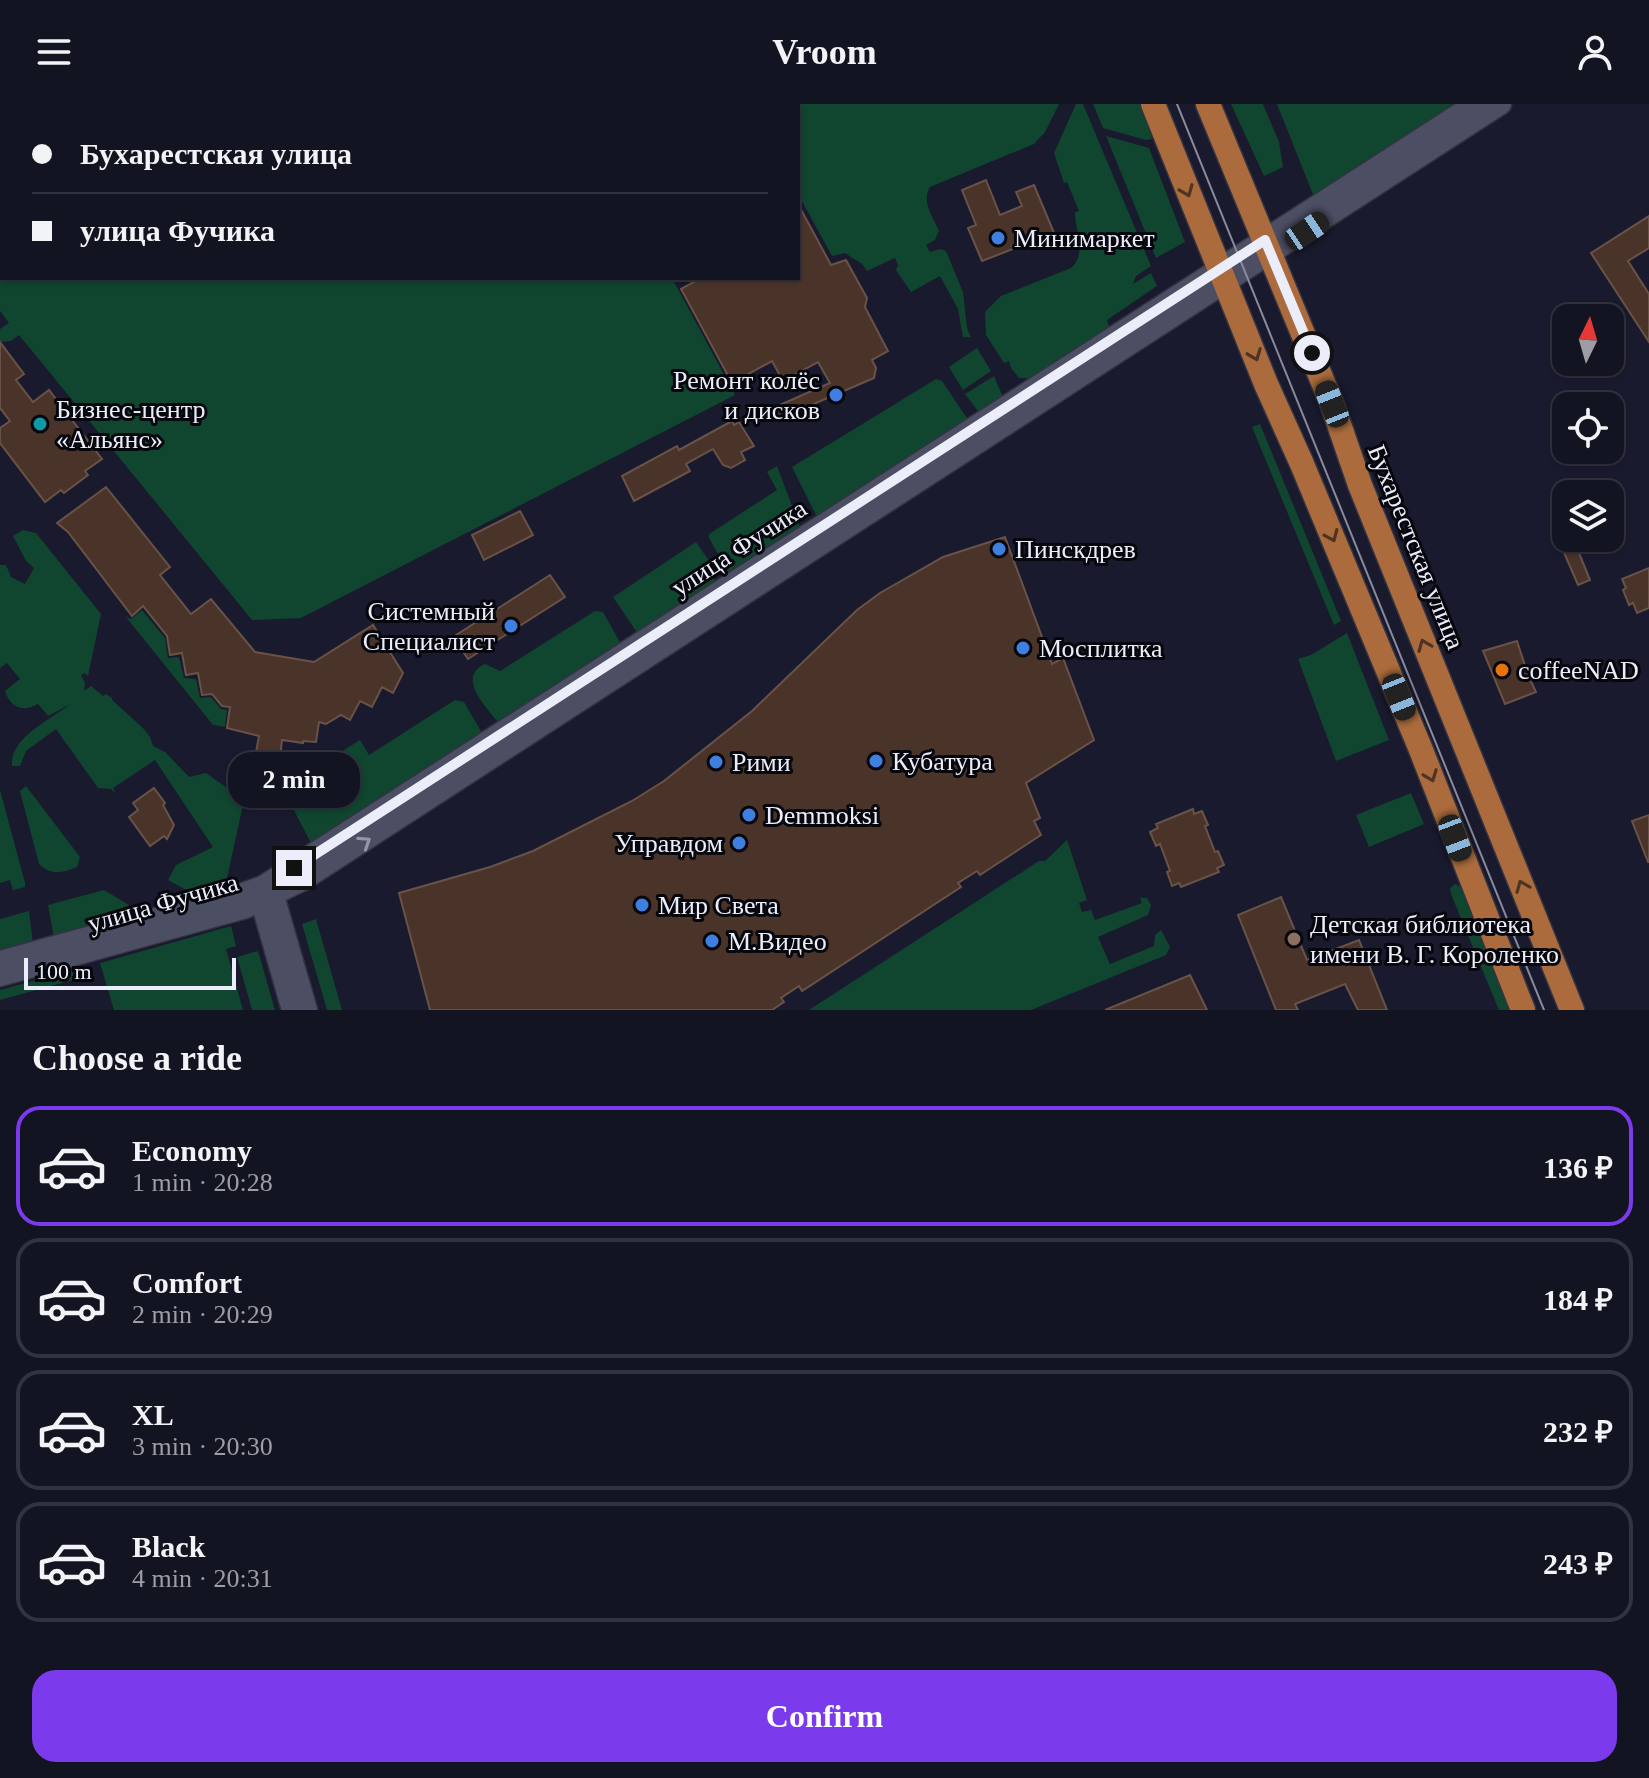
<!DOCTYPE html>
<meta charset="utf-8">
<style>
body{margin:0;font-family:"Times New Roman",serif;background:#1c1d2a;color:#f1f3f6;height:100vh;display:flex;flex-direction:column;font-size:30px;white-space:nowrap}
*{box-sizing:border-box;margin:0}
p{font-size:26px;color:#9d9ea5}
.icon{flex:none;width:44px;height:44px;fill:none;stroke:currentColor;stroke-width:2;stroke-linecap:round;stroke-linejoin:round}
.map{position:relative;height:906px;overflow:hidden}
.drawer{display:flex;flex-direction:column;background:#131422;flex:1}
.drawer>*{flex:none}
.guide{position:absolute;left:0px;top:0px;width:800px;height:176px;box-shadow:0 2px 6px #0004,0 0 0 2px #323340;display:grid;align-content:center;height:176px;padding:0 32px;background:#131422}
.needle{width:52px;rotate:5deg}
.buttons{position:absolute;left:1552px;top:200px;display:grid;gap:16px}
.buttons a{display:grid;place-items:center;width:72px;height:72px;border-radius:16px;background:#131422;box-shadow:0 2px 6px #0004,0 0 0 2px #323340;font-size:40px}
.scale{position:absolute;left:24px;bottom:20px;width:212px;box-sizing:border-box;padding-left:8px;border:4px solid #ecedfb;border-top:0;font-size:22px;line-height:28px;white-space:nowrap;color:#ecedfb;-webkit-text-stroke:6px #06060d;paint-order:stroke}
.end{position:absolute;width:36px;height:36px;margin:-18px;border:10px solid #ecedfb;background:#111;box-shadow:0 0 0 4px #111}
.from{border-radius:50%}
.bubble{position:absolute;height:56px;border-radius:24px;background:#131422;box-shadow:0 2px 6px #0004,0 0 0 2px #323340;font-size:26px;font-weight:600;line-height:56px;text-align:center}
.car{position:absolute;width:24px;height:48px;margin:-24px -12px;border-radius:10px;box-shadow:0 0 6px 2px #0007;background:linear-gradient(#222 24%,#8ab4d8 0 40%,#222 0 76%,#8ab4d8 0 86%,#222 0)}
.guide b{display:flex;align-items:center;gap:28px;height:76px;font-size:30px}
.guide b+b{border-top:2px solid #323340}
.guide i{width:20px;height:20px;background:#f1f3f6}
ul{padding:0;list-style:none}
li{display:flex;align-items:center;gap:24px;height:120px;margin:0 16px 12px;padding:0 16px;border:4px solid #323340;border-radius:24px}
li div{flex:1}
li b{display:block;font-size:30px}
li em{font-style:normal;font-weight:600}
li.active{border-color:#7c3aed}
li>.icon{width:72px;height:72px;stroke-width:1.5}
h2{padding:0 32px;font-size:36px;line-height:96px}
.cta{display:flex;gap:16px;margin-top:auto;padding:16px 32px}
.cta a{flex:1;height:92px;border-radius:24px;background:#7c3aed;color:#fff;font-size:32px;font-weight:600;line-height:92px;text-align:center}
header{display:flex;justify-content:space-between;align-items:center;height:104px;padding:0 32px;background:#131422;font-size:36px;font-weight:600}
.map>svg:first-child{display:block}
.green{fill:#10452f}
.building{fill:#4a342a;stroke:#695247;stroke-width:2}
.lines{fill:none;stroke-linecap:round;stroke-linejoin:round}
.minor-casing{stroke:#333342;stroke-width:23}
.major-casing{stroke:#333342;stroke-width:27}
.minor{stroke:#4c4e64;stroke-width:20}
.major{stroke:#ab6b3c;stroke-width:24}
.tram{stroke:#898a9b;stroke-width:2}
.oneway{stroke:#503322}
.oneway2{stroke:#9496a8}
.route{stroke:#ecedfb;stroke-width:10}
.shop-dot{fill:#3f7fe0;stroke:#06060d;stroke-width:3}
.culture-dot{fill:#0f9aa8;stroke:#06060d;stroke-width:3}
.food-dot{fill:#e8710a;stroke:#06060d;stroke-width:3}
.education-dot{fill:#8d6e63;stroke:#06060d;stroke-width:3}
.labels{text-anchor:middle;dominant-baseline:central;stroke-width:6;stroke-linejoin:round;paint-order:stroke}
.poi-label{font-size:26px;fill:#ecedfb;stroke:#06060d;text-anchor:start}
.street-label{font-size:26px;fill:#ecedfb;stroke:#06060d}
</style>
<header><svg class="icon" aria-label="menu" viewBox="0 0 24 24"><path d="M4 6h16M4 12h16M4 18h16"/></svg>Vroom<svg class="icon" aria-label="person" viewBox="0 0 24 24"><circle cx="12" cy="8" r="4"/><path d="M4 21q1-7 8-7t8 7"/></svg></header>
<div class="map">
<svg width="1649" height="906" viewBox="0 0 1649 906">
<rect width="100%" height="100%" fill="#191a2d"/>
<g class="green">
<polygon points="0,0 578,0 579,2 2,2 2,174 672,174 735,291 301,514 252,516 19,231 11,237 0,238 0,225 9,219 0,207"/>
<path d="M749,0H1059L1045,28L1034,40L930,83C921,97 933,113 939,127L935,136L926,141L930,148L940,145L946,147L963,188L967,224L971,233H963L958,205L940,172L911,188L896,166L898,161L895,154L867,167L862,160L845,149L832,152L798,90V2Z"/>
<path d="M1076,0H1083L1151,162L1136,172L1133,180L1151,169L1157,182L1107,216L1110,225L1033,274H1019L1011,264L1009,257L1004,259L986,231L985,208L1001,192L1071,164C1087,151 1075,127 1075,108L1079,107L1067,78L1064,79L1054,49Z"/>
<polygon points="1093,0 1141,0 1152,35 1146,36 1103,24"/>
<polygon points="1231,0 1263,0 1279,38 1283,63 1264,72"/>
<polygon points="1277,0 1455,0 1314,93"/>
<polygon points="1106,32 1149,44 1185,138 1156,154"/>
<polygon points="977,244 991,267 963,286 949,263"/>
<polygon points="994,272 1002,291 999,297 980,310 965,290"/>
<polygon points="936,275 942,277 969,317 818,415 792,363"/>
<polygon points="1260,320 1341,517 1334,521 1252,323"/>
<polygon points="777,362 800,423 728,468 709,434 709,430 777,386 767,368"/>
<path d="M23,426L36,429L101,510L88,572L85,569L81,571L85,579L84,587L91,582L103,592L106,590L112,594V596L143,624L150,633L153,642L165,648L189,673L206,669L244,696L226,779L190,788L168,776L176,761L213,743L155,656L113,684L116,690L111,685L98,684L56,625L26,647L20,662H12C10,633 49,617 69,601L48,612L38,600C22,609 10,603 5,587L20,575L7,559L0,564V461H6L11,473L25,480L34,464L26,457L13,432Z"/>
<polygon points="696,438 712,461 715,480 638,530 613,493"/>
<polygon points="142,506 165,534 168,554 179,553 184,574 196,575 200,594 211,593 221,605 227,606 225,623 213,621 126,513 131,515"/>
<path d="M595,507L603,508L621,540L501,619L496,616C484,600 457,573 485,560L500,567Z"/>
<polygon points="1347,529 1389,636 1336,657 1298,555 1311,551"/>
<polygon points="455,596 464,598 482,629 313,743 283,685 360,636 369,651"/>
<path d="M26,682L80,753L77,763C63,769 51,772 39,760L20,687Z"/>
<polygon points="0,686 25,779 25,783 13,786 10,776 0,779"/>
<polygon points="1411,689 1424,720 1369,743 1356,711"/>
<polygon points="1067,736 1087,796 1079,799 1082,808 1091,806 1095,816 1142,799 1140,794 1147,794 1151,801 1148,811 1098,833 1110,860 1154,842 1155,831 1161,826 1170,843 1166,851 1031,906 809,906 1039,757 1045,757"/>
<polygon points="1455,780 1461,783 1511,906 1499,906 1451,790 1450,784"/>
<polygon points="104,786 129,801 124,814 54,834 48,801"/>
<polygon points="29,807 33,839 0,849 0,815"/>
<polygon points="316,815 342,906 327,906 302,820"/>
<polygon points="231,822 236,842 226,845 243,906 114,906 100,859"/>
<polygon points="258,847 275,906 252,906 237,853"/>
<polygon points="87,862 87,868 84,873 0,896 0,886"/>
</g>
<g class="building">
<polygon points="986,76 1000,111 1022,102 1016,88 1034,81 1057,136 1038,144 1034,132 1012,141 1013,145 982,157 968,124 976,121 962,86"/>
<polygon points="798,100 831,161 846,156 867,194 865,203 888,247 872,256 876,264 874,274 779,315 775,303 830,279 818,258 783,277 772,257 732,279 681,185 701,174 798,174"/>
<polygon points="1649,112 1649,144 1628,157 1649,190 1649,238 1591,149"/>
<polygon points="0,238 24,270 16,276 33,298 49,286 102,355 85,367 88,371 64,389 61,386 45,398 0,339 0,324 10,317 0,304"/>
<polygon points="732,317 734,321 739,318 754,342 741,348 745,356 731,364 723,361 713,345 686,360 690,367 634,397 622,372 677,342 679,346"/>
<polygon points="106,383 170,463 160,471 191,510 211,495 255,548 314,558 373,521 403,569 393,589 382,583 372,603 360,597 350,616 341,611 326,620 319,618 316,638 303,637 303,639 282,636 279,664 273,663 273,666 259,664 259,660 254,659 259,632 227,624 230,603 222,602 212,590 202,591 198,569 186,571 182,549 170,551 167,532 143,502 132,512 68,428 57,419"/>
<polygon points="520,407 533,431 484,456 472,431"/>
<polygon points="1005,433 1052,560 1063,554 1094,636 1026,679 1040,714 1034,717 1041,731 980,771 977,767 958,779 961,783 802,887 799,882 781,894 784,898 772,906 430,906 399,789 490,763 533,747 632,697 664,677 752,607 857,506 880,489 943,453"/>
<polygon points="1575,439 1590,476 1578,481 1562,444"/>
<polygon points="1649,464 1649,504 1637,509 1633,499 1629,501 1623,486 1626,484 1622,475"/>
<polygon points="550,471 565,493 468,555 453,533"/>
<polygon points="1517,537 1528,571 1536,588 1505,600 1483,547"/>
<polygon points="154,684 165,699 163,701 174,721 167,735 164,732 150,742 129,713 138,706 133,699"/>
<polygon points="1193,705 1194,710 1202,707 1208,721 1205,722 1215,748 1218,747 1224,761 1217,764 1219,768 1181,783 1179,779 1172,782 1167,768 1170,767 1160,740 1156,742 1150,728 1158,724 1156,720"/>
<polygon points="1649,711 1649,758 1648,758 1632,717"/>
<polygon points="1281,793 1307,856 1359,836 1387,906 1358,906 1345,880 1295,900 1298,906 1276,906 1238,811"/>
<polygon points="1190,871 1207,906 1105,906"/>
</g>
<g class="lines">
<defs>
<g id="minor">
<polyline points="266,785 274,792 307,906"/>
<polyline points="263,786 261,798 292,906"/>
<polyline points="0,857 229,794 263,782 1474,0"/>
<polyline points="0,872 246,804 302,777 1501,0"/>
</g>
<g id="major">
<polyline points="1153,0 1266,280 1302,360 1421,646 1523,906"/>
<polyline points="1208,0 1332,300 1360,381 1572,906"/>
</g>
</defs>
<use href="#minor" class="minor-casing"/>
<use href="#major" class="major-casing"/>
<use href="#minor" class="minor"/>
<use href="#major" class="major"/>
<polyline class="tram" points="1177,0 1544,906"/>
</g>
<defs><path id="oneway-chevron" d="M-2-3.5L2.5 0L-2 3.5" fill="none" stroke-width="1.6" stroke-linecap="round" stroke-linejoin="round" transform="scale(2)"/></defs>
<g class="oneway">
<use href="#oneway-chevron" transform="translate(1187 87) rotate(68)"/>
<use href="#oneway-chevron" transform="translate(1255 251) rotate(69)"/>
<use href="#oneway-chevron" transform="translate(1332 432) rotate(67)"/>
<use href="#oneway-chevron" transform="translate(1424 541) rotate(-112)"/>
<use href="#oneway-chevron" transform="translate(1431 672) rotate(69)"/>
<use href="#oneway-chevron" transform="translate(1522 782) rotate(-112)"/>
</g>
<use class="oneway2" href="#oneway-chevron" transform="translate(365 738) rotate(-33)"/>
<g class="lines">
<polyline class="route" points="294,764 1265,136 1312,249"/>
</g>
<g class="shop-dot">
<circle cx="998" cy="134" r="8"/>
<circle cx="836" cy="291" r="8"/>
<circle cx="999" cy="445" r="8"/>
<circle cx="511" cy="522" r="8"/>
<circle cx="1023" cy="544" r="8"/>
<circle cx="876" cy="657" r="8"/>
<circle cx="716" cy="658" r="8"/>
<circle cx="749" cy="711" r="8"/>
<circle cx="739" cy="739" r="8"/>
<circle cx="642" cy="801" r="8"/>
<circle cx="712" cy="837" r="8"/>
</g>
<circle class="culture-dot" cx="40" cy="320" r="8"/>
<circle class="food-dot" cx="1502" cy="566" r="8"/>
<circle class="education-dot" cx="1294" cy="835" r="8"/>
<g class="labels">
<g class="poi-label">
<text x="1014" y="134">Минимаркет</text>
<text x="820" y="276" text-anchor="end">Ремонт колёс<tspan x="820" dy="30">и дисков</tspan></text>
<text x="56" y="305">Бизнес-центр<tspan x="56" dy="30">«Альянс»</tspan></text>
<text x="1015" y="445">Пинскдрев</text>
<text x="495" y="507" text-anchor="end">Системный<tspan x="495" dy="30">Специалист</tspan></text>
<text x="1039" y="544">Мосплитка</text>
<text x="1518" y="566">coffeeNAD</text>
<text x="892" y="657">Кубатура</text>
<text x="732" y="658">Рими</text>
<text x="765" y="711">Demmoksi</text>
<text x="723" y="739" text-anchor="end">Управдом</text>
<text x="658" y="801">Мир Света</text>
<text x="1310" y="820">Детская библиотека<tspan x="1310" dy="30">имени В. Г. Короленко</tspan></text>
<text x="728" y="837">М.Видео</text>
</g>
<g class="street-label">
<text transform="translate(1416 443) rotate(68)">Бухарестская улица</text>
<text transform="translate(739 444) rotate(-33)">улица Фучика</text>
<text transform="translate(163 799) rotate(-16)">улица Фучика</text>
</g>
</g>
</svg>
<div class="buttons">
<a><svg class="needle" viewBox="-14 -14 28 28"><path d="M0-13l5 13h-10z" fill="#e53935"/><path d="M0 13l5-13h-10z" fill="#9d9ea5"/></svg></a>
<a><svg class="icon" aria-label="locate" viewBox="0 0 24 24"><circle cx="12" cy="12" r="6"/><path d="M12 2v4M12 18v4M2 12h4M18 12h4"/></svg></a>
<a><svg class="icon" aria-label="layers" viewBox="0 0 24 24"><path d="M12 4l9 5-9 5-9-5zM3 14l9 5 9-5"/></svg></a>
</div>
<div class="scale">100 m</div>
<i class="end from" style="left:1312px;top:249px"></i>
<i class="end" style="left:294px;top:764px"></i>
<div class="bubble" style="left:228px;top:648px;width:132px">2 min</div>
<i class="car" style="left:1307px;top:127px;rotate:56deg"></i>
<i class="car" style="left:1332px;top:300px;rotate:338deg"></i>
<i class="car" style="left:1399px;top:593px;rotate:158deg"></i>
<i class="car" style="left:1455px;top:734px;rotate:159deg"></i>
<div class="guide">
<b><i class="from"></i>Бухарестская улица</b>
<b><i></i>улица Фучика</b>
</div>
</div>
<section class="drawer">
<h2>Choose a ride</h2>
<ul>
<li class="active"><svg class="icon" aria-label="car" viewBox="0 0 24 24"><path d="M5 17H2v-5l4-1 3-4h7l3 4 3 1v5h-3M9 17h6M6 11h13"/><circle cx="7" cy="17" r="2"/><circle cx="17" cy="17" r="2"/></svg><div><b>Economy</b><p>1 min · 20:28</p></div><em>136 ₽</em></li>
<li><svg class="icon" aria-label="car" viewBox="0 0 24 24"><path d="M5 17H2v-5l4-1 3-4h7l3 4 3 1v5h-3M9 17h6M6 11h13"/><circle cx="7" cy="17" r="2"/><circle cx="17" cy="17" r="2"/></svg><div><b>Comfort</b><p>2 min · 20:29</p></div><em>184 ₽</em></li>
<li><svg class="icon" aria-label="car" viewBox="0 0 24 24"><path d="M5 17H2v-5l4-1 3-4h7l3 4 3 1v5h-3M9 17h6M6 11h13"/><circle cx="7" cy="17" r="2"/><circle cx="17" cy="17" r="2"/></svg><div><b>XL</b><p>3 min · 20:30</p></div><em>232 ₽</em></li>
<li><svg class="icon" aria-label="car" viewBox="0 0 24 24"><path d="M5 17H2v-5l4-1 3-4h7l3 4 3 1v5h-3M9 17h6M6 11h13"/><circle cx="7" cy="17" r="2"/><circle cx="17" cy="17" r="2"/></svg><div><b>Black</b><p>4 min · 20:31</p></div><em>243 ₽</em></li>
</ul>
<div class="cta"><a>Confirm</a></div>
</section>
